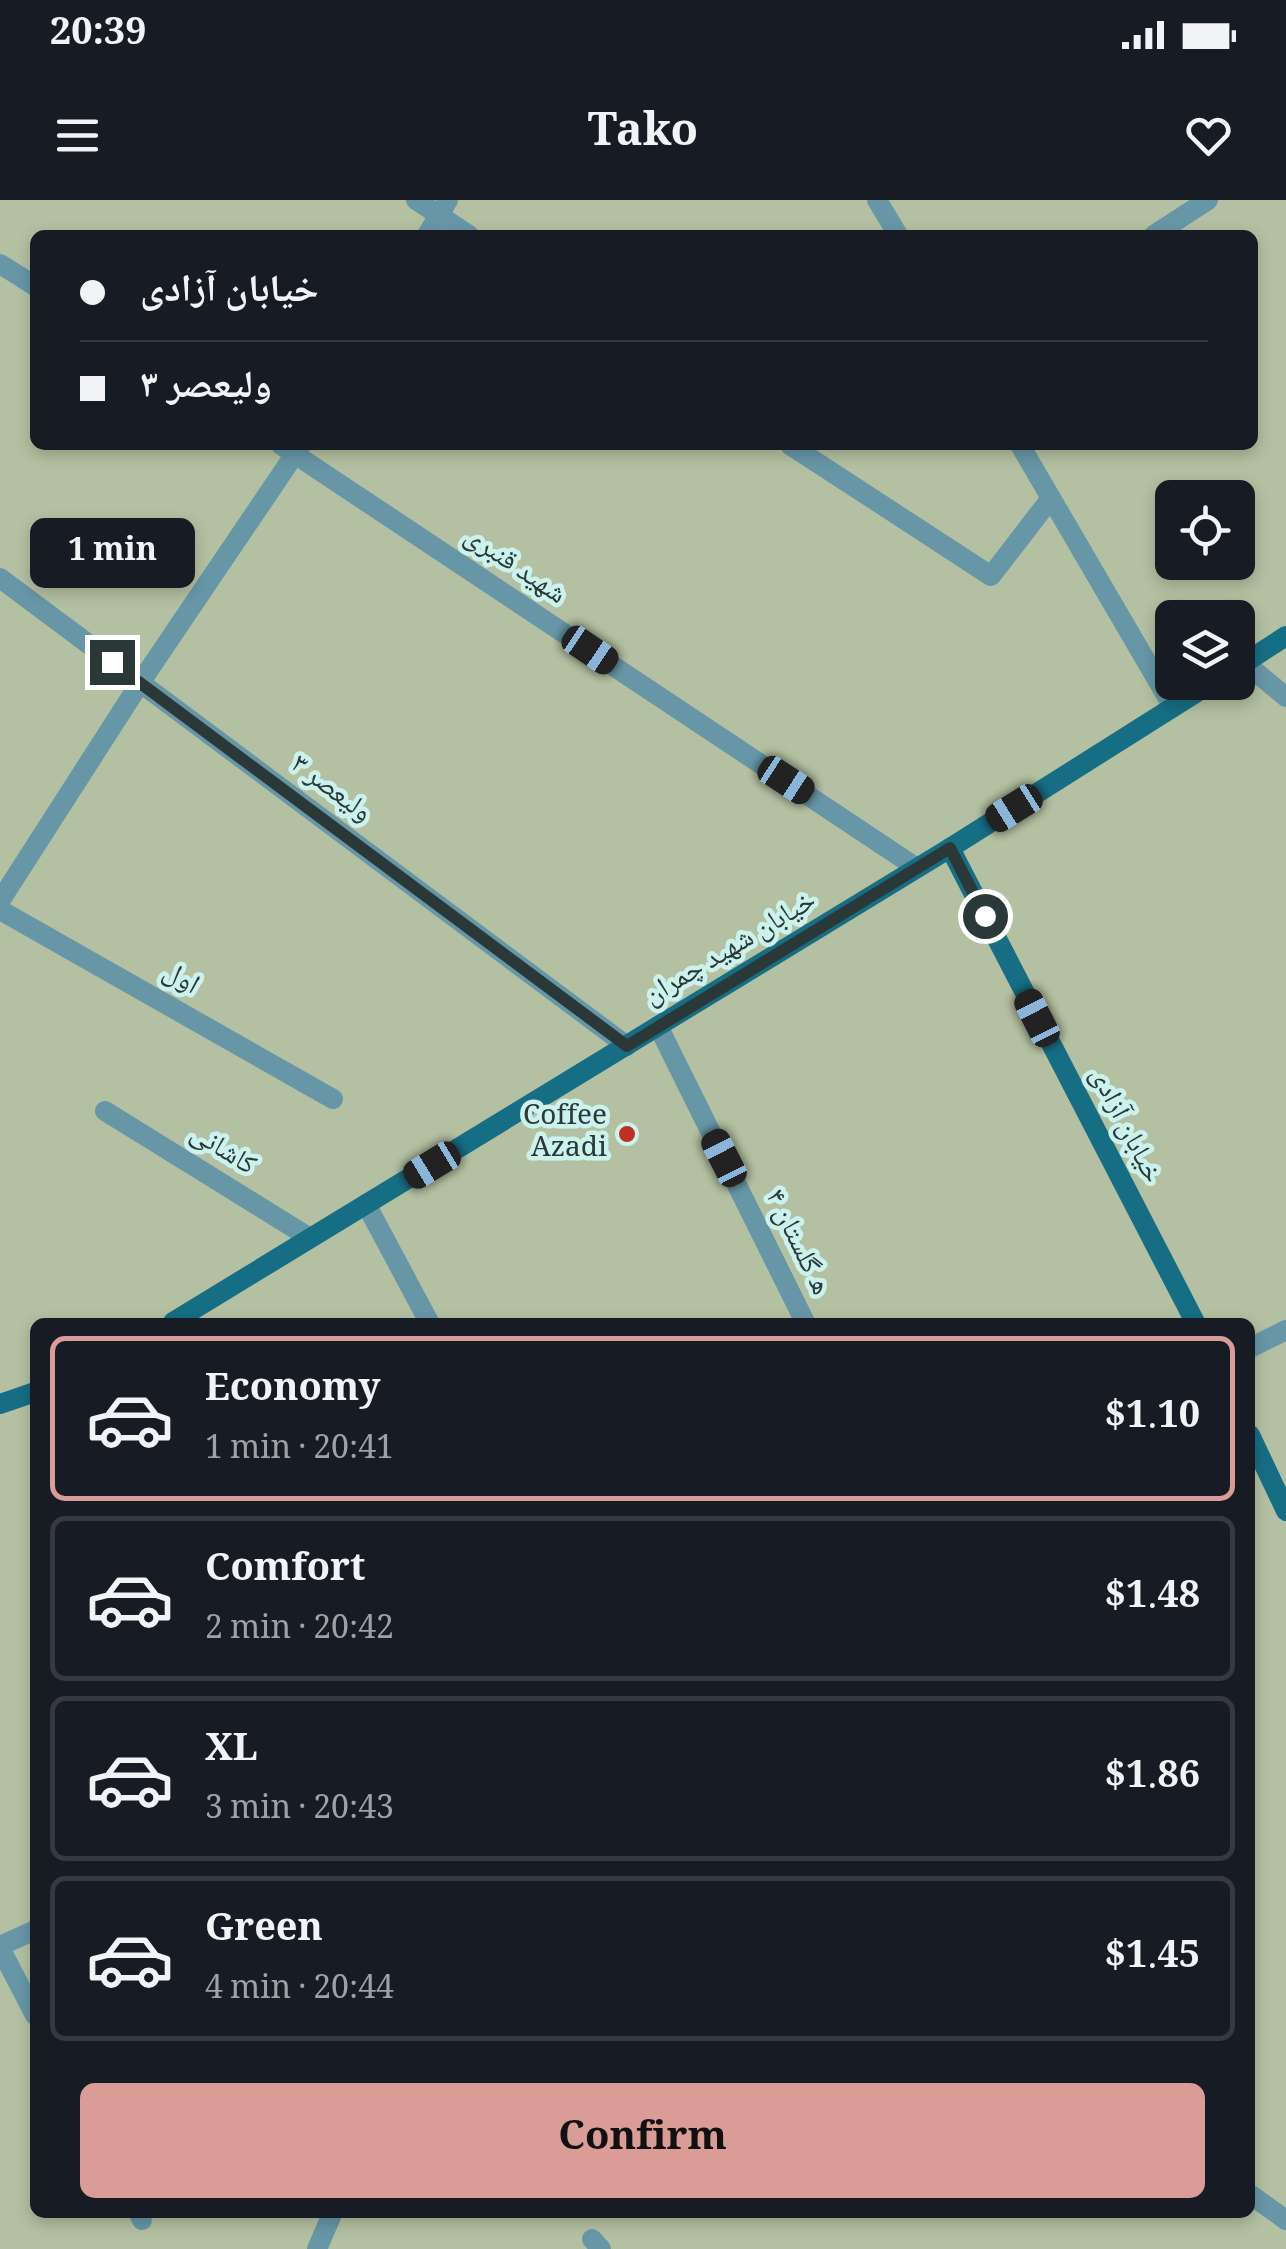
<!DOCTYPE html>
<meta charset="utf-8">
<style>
body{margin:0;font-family:Georgia,"Noto Naskh Arabic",serif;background:#242831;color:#f1f3f6;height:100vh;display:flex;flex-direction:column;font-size:38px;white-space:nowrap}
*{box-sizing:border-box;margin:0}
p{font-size:32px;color:#9ea1a6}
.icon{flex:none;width:55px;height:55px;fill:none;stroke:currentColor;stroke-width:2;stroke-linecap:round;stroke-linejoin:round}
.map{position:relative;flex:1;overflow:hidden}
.drawer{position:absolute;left:30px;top:1118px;width:1225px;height:900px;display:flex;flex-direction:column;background:#171b24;border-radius:15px;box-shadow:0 5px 15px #0003}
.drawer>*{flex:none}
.guide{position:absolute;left:30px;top:30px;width:1228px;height:220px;border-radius:15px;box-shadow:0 5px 15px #0003;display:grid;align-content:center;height:220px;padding:0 50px;background:#171b24}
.tools{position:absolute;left:1155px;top:280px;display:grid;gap:20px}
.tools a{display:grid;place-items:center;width:100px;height:100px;border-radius:15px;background:#171b24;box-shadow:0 5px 15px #0003;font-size:50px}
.end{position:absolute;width:45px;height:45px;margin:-22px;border:12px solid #2a3837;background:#fff;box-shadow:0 0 0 5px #fff}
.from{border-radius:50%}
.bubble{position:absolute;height:70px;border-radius:15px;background:#171b24;box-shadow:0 5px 15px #0003;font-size:32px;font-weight:800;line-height:70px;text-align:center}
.car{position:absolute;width:30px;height:60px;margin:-30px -15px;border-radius:12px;box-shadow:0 0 8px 2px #0007;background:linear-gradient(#222 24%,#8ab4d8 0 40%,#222 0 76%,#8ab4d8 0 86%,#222 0)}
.guide b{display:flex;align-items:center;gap:35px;height:95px;font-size:38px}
.guide b+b{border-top:2px solid #363941}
.guide i{width:25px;height:25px;background:#f1f3f6}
ul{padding:18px 0 0;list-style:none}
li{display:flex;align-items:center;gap:30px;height:165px;margin:0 20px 15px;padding:0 30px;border:5px solid #363941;border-radius:15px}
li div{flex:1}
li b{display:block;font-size:38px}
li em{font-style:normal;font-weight:800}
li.active{border-color:#da9c96}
li>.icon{width:90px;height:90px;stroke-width:1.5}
.primary-button{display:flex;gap:20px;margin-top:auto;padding:20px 50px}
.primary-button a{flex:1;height:115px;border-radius:15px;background:#da9c96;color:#111;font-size:40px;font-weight:800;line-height:115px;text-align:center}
.status{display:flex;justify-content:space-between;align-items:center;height:70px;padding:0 50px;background:#171b24;direction:ltr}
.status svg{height:28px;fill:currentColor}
header{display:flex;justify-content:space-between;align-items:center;height:130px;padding:0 50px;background:#171b24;font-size:45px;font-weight:800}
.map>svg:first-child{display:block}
.green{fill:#b3c0a1;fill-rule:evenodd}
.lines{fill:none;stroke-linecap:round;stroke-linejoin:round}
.street{stroke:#6797a7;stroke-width:20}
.secondary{stroke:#166e85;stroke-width:20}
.route{stroke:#2a3837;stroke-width:12}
.poi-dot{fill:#be3120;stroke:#ccf2ee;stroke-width:4}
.labels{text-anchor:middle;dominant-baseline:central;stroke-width:9;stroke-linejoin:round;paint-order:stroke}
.street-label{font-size:28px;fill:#2a3837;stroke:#ccf2ee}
.poi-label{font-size:28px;fill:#2a3837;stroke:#ccf2ee;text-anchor:end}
</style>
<div class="status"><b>20:39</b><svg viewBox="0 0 49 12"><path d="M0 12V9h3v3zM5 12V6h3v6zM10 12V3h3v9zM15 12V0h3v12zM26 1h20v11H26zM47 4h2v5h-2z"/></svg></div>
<header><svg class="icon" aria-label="menu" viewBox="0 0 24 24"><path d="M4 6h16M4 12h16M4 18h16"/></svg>Tako<svg class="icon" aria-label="heart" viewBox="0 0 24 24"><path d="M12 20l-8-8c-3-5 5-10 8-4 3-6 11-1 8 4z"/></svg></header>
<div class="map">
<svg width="1286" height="2049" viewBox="0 0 1286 2049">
<rect width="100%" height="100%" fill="#ccf2ee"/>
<path class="green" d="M0,0H1286V2049H0ZM35,35H1252V245H35ZM1172,298H1238V362H1172ZM1172,418H1238V482H1172ZM35,1122H1250V2012H35Z"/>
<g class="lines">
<g class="street">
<polyline points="416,0 469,35"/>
<polyline points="877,0 898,35"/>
<polyline points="427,35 448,0"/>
<polyline points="1154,35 1208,0"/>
<polyline points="0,64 35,86"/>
<polyline points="281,245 917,668"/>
<polyline points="790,245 991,376 1051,298"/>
<polyline points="1020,245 1173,507"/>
<polyline points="0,378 627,846"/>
<polyline points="1245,463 1286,497"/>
<polyline points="0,701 140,483 301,245"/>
<polyline points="0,710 333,899"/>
<polyline points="658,826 805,1122"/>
<polyline points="105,911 310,1038"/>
<polyline points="366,1004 429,1122"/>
<polyline points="1250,1148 1286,1130"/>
<polyline points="0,1746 35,1730"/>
<polyline points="0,1748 35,1815"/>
<polyline points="1251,1995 1286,2020"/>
<polyline points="138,2012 142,2020"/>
<polyline points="592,2039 601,2049"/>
<polyline points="317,2049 333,2012"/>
</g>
<g class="secondary">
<polyline points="1238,467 1286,436"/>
<polyline points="950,648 1195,1122"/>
<polyline points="173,1122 950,648 1213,482"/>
<polyline points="0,1204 35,1192"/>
<polyline points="1250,1235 1286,1311"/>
</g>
</g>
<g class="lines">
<polyline class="route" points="112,462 627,846 950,648 985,716"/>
</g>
<circle class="poi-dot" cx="627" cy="934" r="10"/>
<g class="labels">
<g class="street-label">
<text transform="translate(514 367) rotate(34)">شهید قنبری</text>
<text transform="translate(330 590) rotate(37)">ولیعصر ۳</text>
<text transform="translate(731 750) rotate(-31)">خیابان شهید چمران</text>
<text transform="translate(180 780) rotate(30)">اول</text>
<text transform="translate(1124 926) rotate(63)">خیابان آزادی</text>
<text transform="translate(222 951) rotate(32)">کاشانی</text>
<text transform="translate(796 1043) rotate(64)">ه گلستان ۴</text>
</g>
<g class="poi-label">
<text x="607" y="918">Coffee<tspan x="607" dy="32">Azadi</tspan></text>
</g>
</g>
</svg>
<div class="tools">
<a><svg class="icon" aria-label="locate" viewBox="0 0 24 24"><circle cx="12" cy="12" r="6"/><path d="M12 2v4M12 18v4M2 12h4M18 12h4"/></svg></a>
<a><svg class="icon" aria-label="layers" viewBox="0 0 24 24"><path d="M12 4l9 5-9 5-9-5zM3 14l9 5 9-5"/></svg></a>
</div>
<i class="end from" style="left:985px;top:716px"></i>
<i class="end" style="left:112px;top:462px"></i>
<div class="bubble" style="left:30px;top:318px;width:165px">1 min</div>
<i class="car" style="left:590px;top:450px;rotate:124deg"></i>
<i class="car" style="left:786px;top:580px;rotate:123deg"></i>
<i class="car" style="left:1014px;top:608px;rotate:238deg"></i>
<i class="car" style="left:1037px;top:818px;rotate:333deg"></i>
<i class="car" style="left:724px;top:958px;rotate:333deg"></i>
<i class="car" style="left:432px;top:965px;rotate:239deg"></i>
<div class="guide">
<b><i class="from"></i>خیابان آزادی</b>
<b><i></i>ولیعصر ۳</b>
</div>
<section class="drawer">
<ul>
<li class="active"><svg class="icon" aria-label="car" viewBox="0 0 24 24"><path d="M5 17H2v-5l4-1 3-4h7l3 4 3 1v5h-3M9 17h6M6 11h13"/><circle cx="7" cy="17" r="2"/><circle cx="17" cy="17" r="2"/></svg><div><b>Economy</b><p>1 min · 20:41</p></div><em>$1.10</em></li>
<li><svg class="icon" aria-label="car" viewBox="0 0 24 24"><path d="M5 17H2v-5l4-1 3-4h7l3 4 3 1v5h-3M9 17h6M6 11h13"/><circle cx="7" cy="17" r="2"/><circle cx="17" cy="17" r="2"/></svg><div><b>Comfort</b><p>2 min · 20:42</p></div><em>$1.48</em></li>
<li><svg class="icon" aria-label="car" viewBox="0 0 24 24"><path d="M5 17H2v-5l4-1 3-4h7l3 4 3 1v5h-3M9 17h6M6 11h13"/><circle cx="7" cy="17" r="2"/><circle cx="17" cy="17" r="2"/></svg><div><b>XL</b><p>3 min · 20:43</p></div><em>$1.86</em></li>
<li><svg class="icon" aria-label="car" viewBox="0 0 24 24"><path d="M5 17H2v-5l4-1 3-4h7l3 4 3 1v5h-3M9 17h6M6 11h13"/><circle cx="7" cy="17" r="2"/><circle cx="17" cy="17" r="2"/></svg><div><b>Green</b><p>4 min · 20:44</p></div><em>$1.45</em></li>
</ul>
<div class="primary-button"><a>Confirm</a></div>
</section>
</div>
